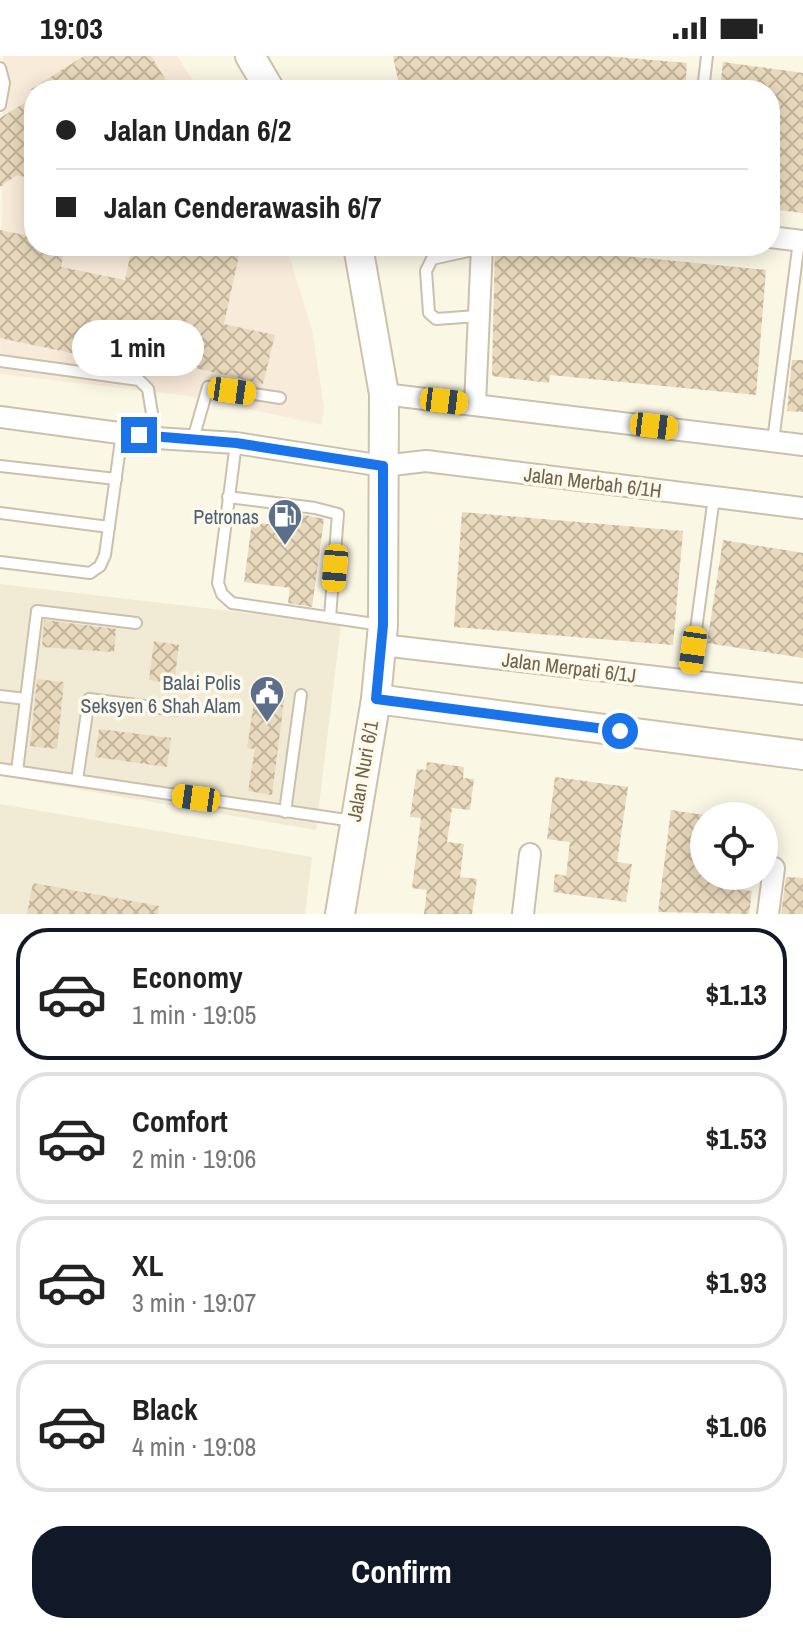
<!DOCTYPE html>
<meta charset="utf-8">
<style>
body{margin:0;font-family:"Archivo Narrow",sans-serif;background:#f2f2f2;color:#222;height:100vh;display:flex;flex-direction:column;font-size:30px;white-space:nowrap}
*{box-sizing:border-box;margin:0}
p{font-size:26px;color:#767676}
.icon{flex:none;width:44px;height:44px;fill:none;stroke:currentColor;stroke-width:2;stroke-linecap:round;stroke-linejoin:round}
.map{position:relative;height:858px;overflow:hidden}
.side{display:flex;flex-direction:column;background:#fff;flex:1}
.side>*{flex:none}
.guide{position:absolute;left:24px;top:24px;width:756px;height:176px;border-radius:32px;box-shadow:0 4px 20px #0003;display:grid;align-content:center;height:176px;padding:0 32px;background:#fff}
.controls{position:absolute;left:690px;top:746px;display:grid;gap:16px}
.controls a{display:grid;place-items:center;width:88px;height:88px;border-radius:50%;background:#fff;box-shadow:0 4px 20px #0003;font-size:40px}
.end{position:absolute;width:36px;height:36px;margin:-18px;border:10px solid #1a73e8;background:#fff;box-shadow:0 0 0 4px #fff}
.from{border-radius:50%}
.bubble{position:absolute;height:56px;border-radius:28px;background:#fff;box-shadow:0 4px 20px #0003;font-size:26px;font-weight:700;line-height:56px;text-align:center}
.car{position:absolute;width:24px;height:48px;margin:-24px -12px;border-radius:10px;box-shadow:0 0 6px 2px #0007;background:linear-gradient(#f5c518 24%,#345 0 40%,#f5c518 0 76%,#345 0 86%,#f5c518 0)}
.guide b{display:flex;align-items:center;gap:28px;height:76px;font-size:30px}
.guide b+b{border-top:2px solid #e0e0e0}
.guide i{width:20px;height:20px;background:#222}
ul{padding:14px 0 0;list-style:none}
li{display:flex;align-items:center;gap:24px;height:132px;margin:0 16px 12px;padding:0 16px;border:4px solid #e0e0e0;border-radius:32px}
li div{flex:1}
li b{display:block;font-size:30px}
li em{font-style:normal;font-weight:700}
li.on{border-color:#111827}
li>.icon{width:72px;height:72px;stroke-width:1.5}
.primary-button{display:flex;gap:16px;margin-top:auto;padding:16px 32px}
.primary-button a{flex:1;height:92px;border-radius:32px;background:#111827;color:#fff;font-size:32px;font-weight:700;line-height:92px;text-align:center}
.status{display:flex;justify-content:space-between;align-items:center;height:56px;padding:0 40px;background:#fff;direction:ltr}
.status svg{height:22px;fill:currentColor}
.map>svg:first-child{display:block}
.residential{fill:#f1ead4}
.commercial{fill:#f9ebda}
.building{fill:url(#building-cross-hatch)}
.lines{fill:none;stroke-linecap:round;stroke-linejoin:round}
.lane-casing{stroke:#cac1ac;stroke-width:14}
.street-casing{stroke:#cac1ac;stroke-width:24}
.secondary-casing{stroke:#cdc2ab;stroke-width:32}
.lane{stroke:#fff;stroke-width:10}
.street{stroke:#fff;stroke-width:20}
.secondary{stroke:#fff;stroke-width:28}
.route{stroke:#1a73e8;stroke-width:10}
.labels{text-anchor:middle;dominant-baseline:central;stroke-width:7;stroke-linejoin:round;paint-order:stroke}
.street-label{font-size:20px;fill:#70624d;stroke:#fdfaeb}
.service-label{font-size:20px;fill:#4e5e75;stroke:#fdfaeb;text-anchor:end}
</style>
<div class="status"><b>19:03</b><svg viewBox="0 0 49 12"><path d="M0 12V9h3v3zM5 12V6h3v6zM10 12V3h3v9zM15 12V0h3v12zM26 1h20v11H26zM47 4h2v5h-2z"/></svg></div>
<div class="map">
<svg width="803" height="858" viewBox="0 0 803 858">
<defs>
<pattern id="building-cross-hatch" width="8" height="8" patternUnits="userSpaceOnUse" patternTransform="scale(2)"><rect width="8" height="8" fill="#eadabd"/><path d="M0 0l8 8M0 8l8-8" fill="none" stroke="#c2b49c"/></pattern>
</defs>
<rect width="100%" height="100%" fill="#faf7e5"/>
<g class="residential">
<polygon points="0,528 341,568 316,774 0,720"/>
<polygon points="0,748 312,801 305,858 0,858"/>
</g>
<polygon class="commercial" points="3,0 177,0 199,34 34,34 34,190 286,190 312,274 324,351 322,369 183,339 0,318"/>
<g class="building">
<polygon points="84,0 151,0 172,34 30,34"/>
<polygon points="393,0 605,0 687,7 685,34 400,34"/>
<polygon points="723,6 803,17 803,157 770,153 770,34 720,34"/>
<polygon points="34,41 34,123 17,119 0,131 0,62"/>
<polygon points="0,174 34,181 34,190 65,190 61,211 125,224 132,190 241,190 224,268 275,279 263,328 93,288 90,301 0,282"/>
<polygon points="495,190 564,190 564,194 766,214 756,339 550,319 549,327 492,320"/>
<polygon points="792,304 803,304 803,356 787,355"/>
<polygon points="462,456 683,475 673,589 454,571"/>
<polygon points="300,458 324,463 312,551 288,547 290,532 244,526 252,466 298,472"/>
<polygon points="723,484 803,497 803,602 707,587"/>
<polygon points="44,564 116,573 114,596 42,591"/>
<polygon points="154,585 179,589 174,628 149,624"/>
<polygon points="37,623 64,626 57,693 30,690"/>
<polygon points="256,632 285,637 272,739 248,735 255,693 247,692"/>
<polygon points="99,673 171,682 167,711 95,701"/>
<polygon points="427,706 464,711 463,722 474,723 470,754 452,752 447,786 464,788 460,821 477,823 472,858 424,858 427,834 412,832 421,762 410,761 417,713 426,714"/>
<polygon points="555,721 628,731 617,806 632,808 626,846 553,836 555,818 566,820 570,786 547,783"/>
<polygon points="671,754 704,759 704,820 740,822 739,833 752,835 749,858 658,856"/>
<polygon points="786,821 803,822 803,858 781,858"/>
<polygon points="33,827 159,850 158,858 27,858"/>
</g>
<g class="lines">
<defs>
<g id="lane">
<polyline points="0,12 4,27 0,49"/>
<polyline points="703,34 707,0"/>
<polyline points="477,260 436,263 429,257 426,215 432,203 482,192"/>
<polyline points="0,305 139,324 148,333 156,382"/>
<polyline points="193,383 208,331 280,342"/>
<polyline points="773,385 799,185"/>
<polyline points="236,387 218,527 222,538 232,547 381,569"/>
<polyline points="0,410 116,423"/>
<polyline points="228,441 315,452 338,458 330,561"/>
<polyline points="0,457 109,471"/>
<polyline points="0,506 90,517 100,510 105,499 122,377"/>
<polyline points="689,625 714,441"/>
<polyline points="0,640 26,643"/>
<polyline points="0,713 353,765"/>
<polyline points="17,715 37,555 136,567"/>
<polyline points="77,724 89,643 177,654"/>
<polyline points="285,756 301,639"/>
</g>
<g id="street">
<polyline points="770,181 803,185"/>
<polyline points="384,338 803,389"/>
<polyline points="475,348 482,190"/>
<polyline points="0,361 156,382 236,387 383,410 426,405 803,452"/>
<polyline points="382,589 803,638"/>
<polyline points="523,858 530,798"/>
<polyline points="768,858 774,812"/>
</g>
<g id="secondary">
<polyline points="250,0 270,34"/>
<polyline points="376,643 803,699"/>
<polyline points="340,858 376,643 383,569 384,338 358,190"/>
</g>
</defs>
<use href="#lane" class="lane-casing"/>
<use href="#street" class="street-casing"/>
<use href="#secondary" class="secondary-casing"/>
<use href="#lane" class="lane"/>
<use href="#street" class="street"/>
<use href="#secondary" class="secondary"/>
</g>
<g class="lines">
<polyline class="route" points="139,379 236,387 383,410 383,569 376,643 620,675"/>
</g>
<defs>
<symbol id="fuel-pin" viewBox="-11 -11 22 30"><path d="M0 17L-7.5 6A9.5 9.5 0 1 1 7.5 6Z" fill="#5c6f8a" stroke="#fdfaeb"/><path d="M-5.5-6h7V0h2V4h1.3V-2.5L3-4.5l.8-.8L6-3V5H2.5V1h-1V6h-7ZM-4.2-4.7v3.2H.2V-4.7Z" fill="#fff"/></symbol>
<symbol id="civic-pin" viewBox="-11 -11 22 30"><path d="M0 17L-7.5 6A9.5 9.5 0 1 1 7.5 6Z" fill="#5c6f8a" stroke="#fdfaeb"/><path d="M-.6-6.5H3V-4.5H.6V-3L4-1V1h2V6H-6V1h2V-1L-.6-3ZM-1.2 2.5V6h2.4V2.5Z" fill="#fff"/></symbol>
</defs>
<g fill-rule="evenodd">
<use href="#fuel-pin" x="265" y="440" width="40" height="54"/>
<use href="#civic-pin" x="247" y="617" width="40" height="54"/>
</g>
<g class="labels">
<g class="street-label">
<text transform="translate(593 426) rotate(7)">Jalan Merbah 6/1H</text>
<text transform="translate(569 611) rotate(7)">Jalan Merpati 6/1J</text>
<text transform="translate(362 715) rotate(-80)">Jalan Nuri 6/1</text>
</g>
<g class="service-label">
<text x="259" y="460">Petronas</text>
<text x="241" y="626">Balai Polis<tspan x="241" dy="23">Seksyen 6 Shah Alam</tspan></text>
</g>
</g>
</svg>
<div class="controls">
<a><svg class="icon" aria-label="locate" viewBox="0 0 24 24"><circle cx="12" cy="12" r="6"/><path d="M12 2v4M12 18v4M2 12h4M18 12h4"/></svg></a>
</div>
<i class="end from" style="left:620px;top:675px"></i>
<i class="end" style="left:139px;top:379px"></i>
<div class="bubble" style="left:72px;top:264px;width:132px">1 min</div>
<i class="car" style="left:232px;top:335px;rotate:98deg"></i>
<i class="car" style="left:444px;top:345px;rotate:97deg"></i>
<i class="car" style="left:654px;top:370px;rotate:97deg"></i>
<i class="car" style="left:335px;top:512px;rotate:185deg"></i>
<i class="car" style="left:693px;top:594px;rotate:188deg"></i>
<i class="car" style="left:196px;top:742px;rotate:278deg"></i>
<div class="guide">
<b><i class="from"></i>Jalan Undan 6/2</b>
<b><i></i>Jalan Cenderawasih 6/7</b>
</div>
</div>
<section class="side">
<ul>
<li class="on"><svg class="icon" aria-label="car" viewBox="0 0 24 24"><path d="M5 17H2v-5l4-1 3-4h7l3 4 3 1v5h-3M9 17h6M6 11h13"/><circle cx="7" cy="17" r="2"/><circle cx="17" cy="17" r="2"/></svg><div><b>Economy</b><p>1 min · 19:05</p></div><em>$1.13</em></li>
<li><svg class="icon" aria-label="car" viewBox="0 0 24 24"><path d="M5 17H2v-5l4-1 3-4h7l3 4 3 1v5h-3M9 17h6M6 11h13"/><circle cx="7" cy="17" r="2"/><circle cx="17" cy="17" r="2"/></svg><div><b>Comfort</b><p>2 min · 19:06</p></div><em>$1.53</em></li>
<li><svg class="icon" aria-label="car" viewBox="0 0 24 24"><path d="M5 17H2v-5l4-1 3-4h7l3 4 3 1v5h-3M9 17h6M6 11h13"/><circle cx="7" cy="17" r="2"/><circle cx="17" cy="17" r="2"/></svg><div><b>XL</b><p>3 min · 19:07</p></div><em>$1.93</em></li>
<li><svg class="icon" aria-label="car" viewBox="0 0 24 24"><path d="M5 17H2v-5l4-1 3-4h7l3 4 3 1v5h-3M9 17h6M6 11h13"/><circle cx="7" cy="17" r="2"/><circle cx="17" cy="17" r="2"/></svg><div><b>Black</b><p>4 min · 19:08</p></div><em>$1.06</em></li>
</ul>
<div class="primary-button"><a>Confirm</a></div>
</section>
